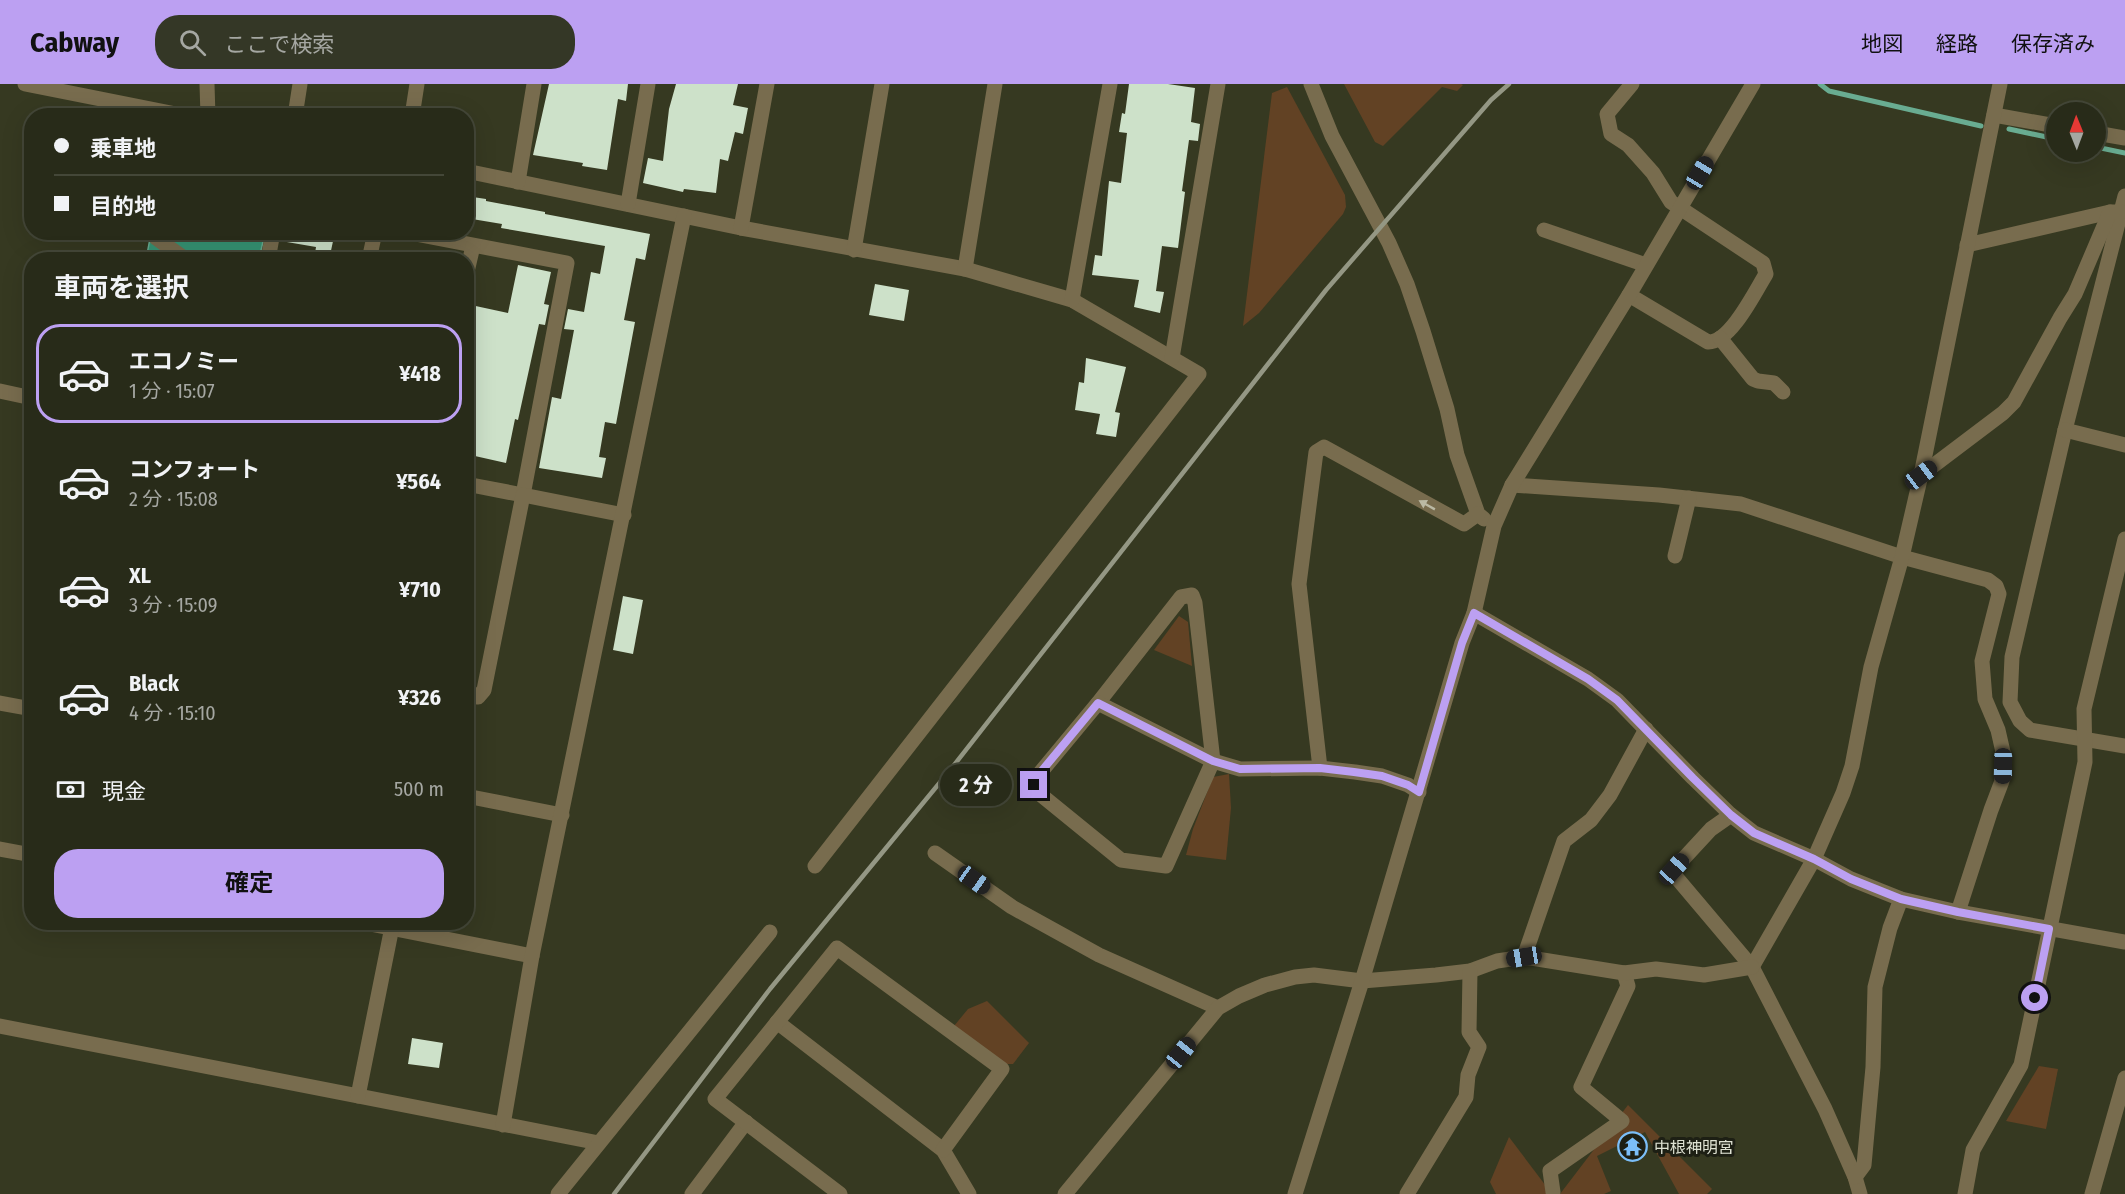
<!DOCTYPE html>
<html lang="ja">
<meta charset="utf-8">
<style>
body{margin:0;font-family:"Fira Sans Condensed","Noto Sans JP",sans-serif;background:#343726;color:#f1f3f6;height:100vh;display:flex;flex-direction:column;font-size:22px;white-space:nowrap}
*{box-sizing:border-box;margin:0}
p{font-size:20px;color:#a5a7a2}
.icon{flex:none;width:33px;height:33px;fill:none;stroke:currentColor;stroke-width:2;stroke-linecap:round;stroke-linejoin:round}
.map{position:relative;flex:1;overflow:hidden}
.sheet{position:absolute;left:24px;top:168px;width:450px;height:678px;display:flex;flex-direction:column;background:#282b19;border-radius:24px;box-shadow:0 6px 24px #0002,0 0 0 2px #444738}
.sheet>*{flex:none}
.hud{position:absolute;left:24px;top:24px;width:450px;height:132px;border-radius:24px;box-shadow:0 6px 24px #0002,0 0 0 2px #444738;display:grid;align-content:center;height:132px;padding:0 30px;background:#282b19}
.needle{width:39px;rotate:359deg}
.controls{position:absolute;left:2046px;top:18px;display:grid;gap:12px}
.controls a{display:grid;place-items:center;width:60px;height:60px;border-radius:50%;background:#282b19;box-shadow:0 6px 24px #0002,0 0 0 2px #444738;font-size:30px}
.end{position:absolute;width:27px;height:27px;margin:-14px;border:8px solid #bca0f2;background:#111;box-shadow:0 0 0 3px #111}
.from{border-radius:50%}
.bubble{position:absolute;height:42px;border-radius:21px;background:#282b19;box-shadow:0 6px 24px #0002,0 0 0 2px #444738;font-size:20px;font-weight:700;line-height:42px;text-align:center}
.car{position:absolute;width:18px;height:36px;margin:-18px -9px;border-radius:8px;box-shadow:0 0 4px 2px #0007;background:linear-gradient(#222 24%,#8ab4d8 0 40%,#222 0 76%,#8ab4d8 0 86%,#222 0)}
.hud b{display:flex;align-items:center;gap:21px;height:57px;font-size:22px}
.hud b+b{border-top:2px solid #444738}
.hud i{width:15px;height:15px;background:#f1f3f6}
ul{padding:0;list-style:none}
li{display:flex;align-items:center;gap:18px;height:99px;margin:0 12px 9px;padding:0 18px;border:3px solid transparent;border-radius:24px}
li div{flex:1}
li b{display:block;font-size:22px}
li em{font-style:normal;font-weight:700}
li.active{border-color:#bca0f2}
li>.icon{width:54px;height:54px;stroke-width:1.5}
h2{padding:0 30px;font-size:27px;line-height:72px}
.pay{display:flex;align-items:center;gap:15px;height:66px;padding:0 30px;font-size:22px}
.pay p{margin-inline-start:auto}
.action{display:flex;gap:12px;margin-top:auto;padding:12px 30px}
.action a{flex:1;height:69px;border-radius:24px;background:#bca0f2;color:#111;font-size:24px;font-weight:700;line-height:69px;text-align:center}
header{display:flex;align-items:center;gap:36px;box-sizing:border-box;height:84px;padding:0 30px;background:#bca0f2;color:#111}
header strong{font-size:28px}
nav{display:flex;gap:33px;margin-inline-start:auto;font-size:21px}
.search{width:420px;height:54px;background:#343726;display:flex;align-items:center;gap:15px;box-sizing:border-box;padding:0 21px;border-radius:24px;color:#a5a7a2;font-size:22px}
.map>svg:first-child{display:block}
.green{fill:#624224}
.water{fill:#369575;stroke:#69ac91;stroke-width:1.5}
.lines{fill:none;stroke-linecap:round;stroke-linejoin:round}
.stream{stroke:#69ac91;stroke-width:5}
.building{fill:#cde1c9}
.minor{stroke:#786c4e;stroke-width:15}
.rail{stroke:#949784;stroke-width:4.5}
.oneway{fill:#bbb9a4}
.route{stroke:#bca0f2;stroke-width:8}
.labels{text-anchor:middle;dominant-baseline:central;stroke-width:6;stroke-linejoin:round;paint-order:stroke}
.poi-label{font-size:16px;fill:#dfe2d3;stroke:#1d1f14;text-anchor:start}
</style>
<header>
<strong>Cabway</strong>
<div class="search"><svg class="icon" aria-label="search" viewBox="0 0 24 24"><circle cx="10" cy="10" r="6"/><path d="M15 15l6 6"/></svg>ここで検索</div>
<nav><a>地図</a><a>経路</a><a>保存済み</a></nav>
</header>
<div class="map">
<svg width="2125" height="1110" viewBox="0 0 2125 1110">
<rect width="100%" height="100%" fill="#363921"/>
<g class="green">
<polygon points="1344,0 1461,0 1463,1 1457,7 1442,3 1383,62 1375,58"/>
<polygon points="1287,3 1345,111 1346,123 1343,130 1259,229 1243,242 1272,9"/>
<polygon points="1179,532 1188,538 1192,582 1154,566"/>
<polygon points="1229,690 1231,724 1226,776 1186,771 1193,745 1213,693"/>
<polygon points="987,917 1029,959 1013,980 1002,980 954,942 968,925"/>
<polygon points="2039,982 2058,985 2046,1045 2006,1037"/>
<polygon points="1628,1021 1712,1105 1707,1110 1679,1110 1645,1048 1597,1072 1611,1107 1604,1110 1560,1110"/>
<polygon points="1509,1053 1552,1110 1496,1110 1490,1098"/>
</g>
<polygon class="water" points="151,149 265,149 259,175 146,176"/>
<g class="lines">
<g class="stream">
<polyline points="1820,0 1829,7 1981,42"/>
<polyline points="2009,45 2056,55"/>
<polyline points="2096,63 2125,69"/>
</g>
</g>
<g class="building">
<polygon points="549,0 628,0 626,17 618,15 607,86 582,82 583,79 533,71"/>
<polygon points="676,0 738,0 733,21 748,24 743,50 735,48 728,77 720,75 716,109 684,105 683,108 643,99 648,74 663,77 669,25"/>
<polygon points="1129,0 1168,0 1195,4 1191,38 1200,40 1198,57 1189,56 1182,107 1185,108 1178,164 1162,162 1156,207 1164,208 1160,229 1134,223 1139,196 1092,191 1095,171 1102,172 1109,97 1121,99 1127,49 1119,48 1122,29 1125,30"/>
<polygon points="466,112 486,115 486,117 545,128 545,130 650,150 645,176 636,174 624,236 635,238 616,340 605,338 599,373 606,374 602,394 539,384 552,313 561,315 574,246 564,245 568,225 584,228 591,188 600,190 605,162 501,144 502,140 466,134"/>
<polygon points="283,148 335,148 329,176 314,176 316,163 281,157"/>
<polygon points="518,181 551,188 544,220 549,221 545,241 539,240 518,336 515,335 506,379 466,370 466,244 471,221 508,229"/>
<polygon points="875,200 909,206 904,237 869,231"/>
<polygon points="1086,274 1126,283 1115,328 1120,329 1116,353 1096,350 1100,330 1075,326 1079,298 1084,299"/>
<polygon points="623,512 643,516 633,570 613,566"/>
<polygon points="412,954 443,959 439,984 408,980"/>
</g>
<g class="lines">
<g class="minor">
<polyline points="25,0 186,32"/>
<polyline points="207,0 208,32"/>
<polyline points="1311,0 1332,52 1389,159 1407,200 1423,247 1447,325 1457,371 1478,430 1484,435"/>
<polyline points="1994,31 2056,42"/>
<polyline points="295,32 300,0"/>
<polyline points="412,32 417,0"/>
<polyline points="2096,49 2125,54"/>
<polyline points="466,87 741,144 965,185 1072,216 1199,290 815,782"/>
<polyline points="518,98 534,0"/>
<polyline points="2125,112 2065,346 2012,573 2010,618 2020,637 2030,646 2125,662"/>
<polyline points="628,120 648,0"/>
<polyline points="741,144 767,0"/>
<polyline points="1544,146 1646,181"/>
<polyline points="159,148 156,154 187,176"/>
<polyline points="405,148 567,179 523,411 466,400"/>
<polyline points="1967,161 2110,128"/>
<polyline points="854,166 882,0"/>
<polyline points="268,176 273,148"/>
<polyline points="369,176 375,148"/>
<polyline points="965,185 995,0"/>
<polyline points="466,192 473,162"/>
<path d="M1629,211L1708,258C1730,259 1755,208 1766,190L1763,179L1671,118L1653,89L1628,61L1611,50L1607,30L1632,0"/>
<polyline points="1072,216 1110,0"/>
<polyline points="1720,254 1753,295 1758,297 1774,299 1783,308"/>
<polyline points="1172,274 1218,0"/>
<polyline points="0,307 32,314"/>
<polyline points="2065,346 2125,361"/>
<polyline points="1921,391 2003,329 2014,318 2060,234 2075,210 2110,128 2121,128"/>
<polyline points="1512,401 1659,411 1741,420 1902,473 1988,496 1996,502 1999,510 1982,577 1985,615 1998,646 2003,668 2002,697 1991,726 1958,828"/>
<polyline points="1675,472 1689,414"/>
<polygon points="1192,511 1195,519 1213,677 1166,782 1121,776 1035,706 1033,701 1035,695 1098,619 1181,513"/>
<polyline points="1474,529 1588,595 1617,616 1693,694 1731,731 1754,749 1814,775 1851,795 1901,815 1958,828 2125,858"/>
<polyline points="466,611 478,613 484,606 523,411 624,431"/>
<polyline points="0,619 32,625"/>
<polyline points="1098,619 1213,677 1240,685 1320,684 1355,688 1382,692 1408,701 1419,708"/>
<polyline points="1320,684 1299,500 1316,368 1324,363 1464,440 1478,430"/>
<polyline points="466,712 562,731"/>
<polyline points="1731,731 1711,745 1674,785 1676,793 1752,883 1825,1025 1855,1093 1860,1110"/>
<polyline points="0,765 32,771"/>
<polyline points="935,769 1012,823 1099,871 1218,924"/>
<polyline points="360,838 532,872"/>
<polyline points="1524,873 1564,757 1591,736 1610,711 1646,645"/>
<polyline points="1752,883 1814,775 1843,709 1852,682 1871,583 1902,473 1921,391 2000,0"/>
<polyline points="777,938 943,1066 969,1110"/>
<polyline points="0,942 599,1059"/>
<polyline points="358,1012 393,838"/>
<polyline points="503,1041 532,872 684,132"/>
<polyline points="1855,1093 1864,1081 1873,983 1875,903 1890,844 1901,815"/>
<polyline points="1553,1108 1550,1087 1622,1037 1581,1003 1628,902 1624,889"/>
<polyline points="558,1110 770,848"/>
<polyline points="692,1110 746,1038"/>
<polyline points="840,1110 715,1015 837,864 1002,985 943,1066"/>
<polyline points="1065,1110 1218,924 1239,912 1265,901 1295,893 1314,891 1362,897 1436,891 1470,887 1497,877 1524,873 1624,889 1656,885 1704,891 1752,883"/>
<polyline points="1295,1110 1362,897 1462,559 1474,529 1494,442 1512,401 1629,211 1753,0"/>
<polyline points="1407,1110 1466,1013 1468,991 1479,963 1469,948 1470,887"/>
<polyline points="1965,1110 1973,1066 2021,981 2085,678 2084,625 2125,455"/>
<polyline points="2092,1110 2125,994"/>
</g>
<polyline class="rail" points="614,1110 770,905 951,685 1326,206 1491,16 1509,0"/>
</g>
<defs><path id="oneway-solid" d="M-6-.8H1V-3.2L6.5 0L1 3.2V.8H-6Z" transform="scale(1.5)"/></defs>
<use class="oneway" href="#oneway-solid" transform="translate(1427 421) rotate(-151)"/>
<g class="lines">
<polyline class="route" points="1034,701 1035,695 1098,619 1213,677 1240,685 1320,684 1354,688 1382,692 1408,701 1419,708 1462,559 1474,529 1588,595 1617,616 1693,694 1731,731 1754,749 1814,775 1851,795 1901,815 1958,828 2049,845 2035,914"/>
</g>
<defs>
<symbol id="temple-ring" viewBox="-11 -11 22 22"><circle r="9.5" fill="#1d1f14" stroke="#7bbef8" stroke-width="1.5"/><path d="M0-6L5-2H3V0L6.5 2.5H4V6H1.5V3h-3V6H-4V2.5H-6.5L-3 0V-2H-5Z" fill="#7bbef8"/></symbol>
</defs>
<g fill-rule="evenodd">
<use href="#temple-ring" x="1616" y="1046" width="33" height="33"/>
</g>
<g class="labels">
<g class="poi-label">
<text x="1654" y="1063">中根神明宮</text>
</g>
</g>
</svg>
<div class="controls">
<a><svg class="needle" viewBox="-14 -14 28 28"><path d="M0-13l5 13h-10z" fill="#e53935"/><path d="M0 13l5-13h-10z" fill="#a5a7a2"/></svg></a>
</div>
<i class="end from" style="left:2035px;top:914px"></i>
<i class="end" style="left:1034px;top:701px"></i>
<div class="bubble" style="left:940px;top:680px;width:72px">2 分</div>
<i class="car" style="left:1700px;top:89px;rotate:31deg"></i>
<i class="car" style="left:1921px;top:391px;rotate:53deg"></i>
<i class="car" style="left:2003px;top:682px;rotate:181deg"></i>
<i class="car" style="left:1674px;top:785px;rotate:42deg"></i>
<i class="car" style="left:974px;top:796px;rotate:125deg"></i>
<i class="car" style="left:1524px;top:873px;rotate:261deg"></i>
<i class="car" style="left:1181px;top:969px;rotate:39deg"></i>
<div class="hud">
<b><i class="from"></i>乗車地</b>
<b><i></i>目的地</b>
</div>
<section class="sheet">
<h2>車両を選択</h2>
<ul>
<li class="active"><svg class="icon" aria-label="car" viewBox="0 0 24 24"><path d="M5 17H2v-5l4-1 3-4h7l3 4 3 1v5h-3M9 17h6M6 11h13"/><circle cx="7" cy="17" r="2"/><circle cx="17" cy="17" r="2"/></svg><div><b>エコノミー</b><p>1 分 · 15:07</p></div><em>¥418</em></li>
<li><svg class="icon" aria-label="car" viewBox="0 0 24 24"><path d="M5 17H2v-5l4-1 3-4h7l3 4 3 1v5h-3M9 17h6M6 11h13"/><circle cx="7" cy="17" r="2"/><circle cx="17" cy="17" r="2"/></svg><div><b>コンフォート</b><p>2 分 · 15:08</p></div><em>¥564</em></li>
<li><svg class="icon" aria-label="car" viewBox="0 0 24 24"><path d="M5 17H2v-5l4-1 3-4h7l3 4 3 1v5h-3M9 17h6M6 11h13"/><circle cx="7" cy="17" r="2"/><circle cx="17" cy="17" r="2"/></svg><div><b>XL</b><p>3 分 · 15:09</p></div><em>¥710</em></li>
<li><svg class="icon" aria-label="car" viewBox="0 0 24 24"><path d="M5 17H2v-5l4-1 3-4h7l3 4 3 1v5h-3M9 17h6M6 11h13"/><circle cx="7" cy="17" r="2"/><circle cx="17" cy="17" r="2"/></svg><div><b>Black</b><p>4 分 · 15:10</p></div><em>¥326</em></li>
</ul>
<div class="pay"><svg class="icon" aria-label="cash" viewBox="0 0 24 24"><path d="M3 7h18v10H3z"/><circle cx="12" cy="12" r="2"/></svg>現金<p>500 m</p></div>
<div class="action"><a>確定</a></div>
</section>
</div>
